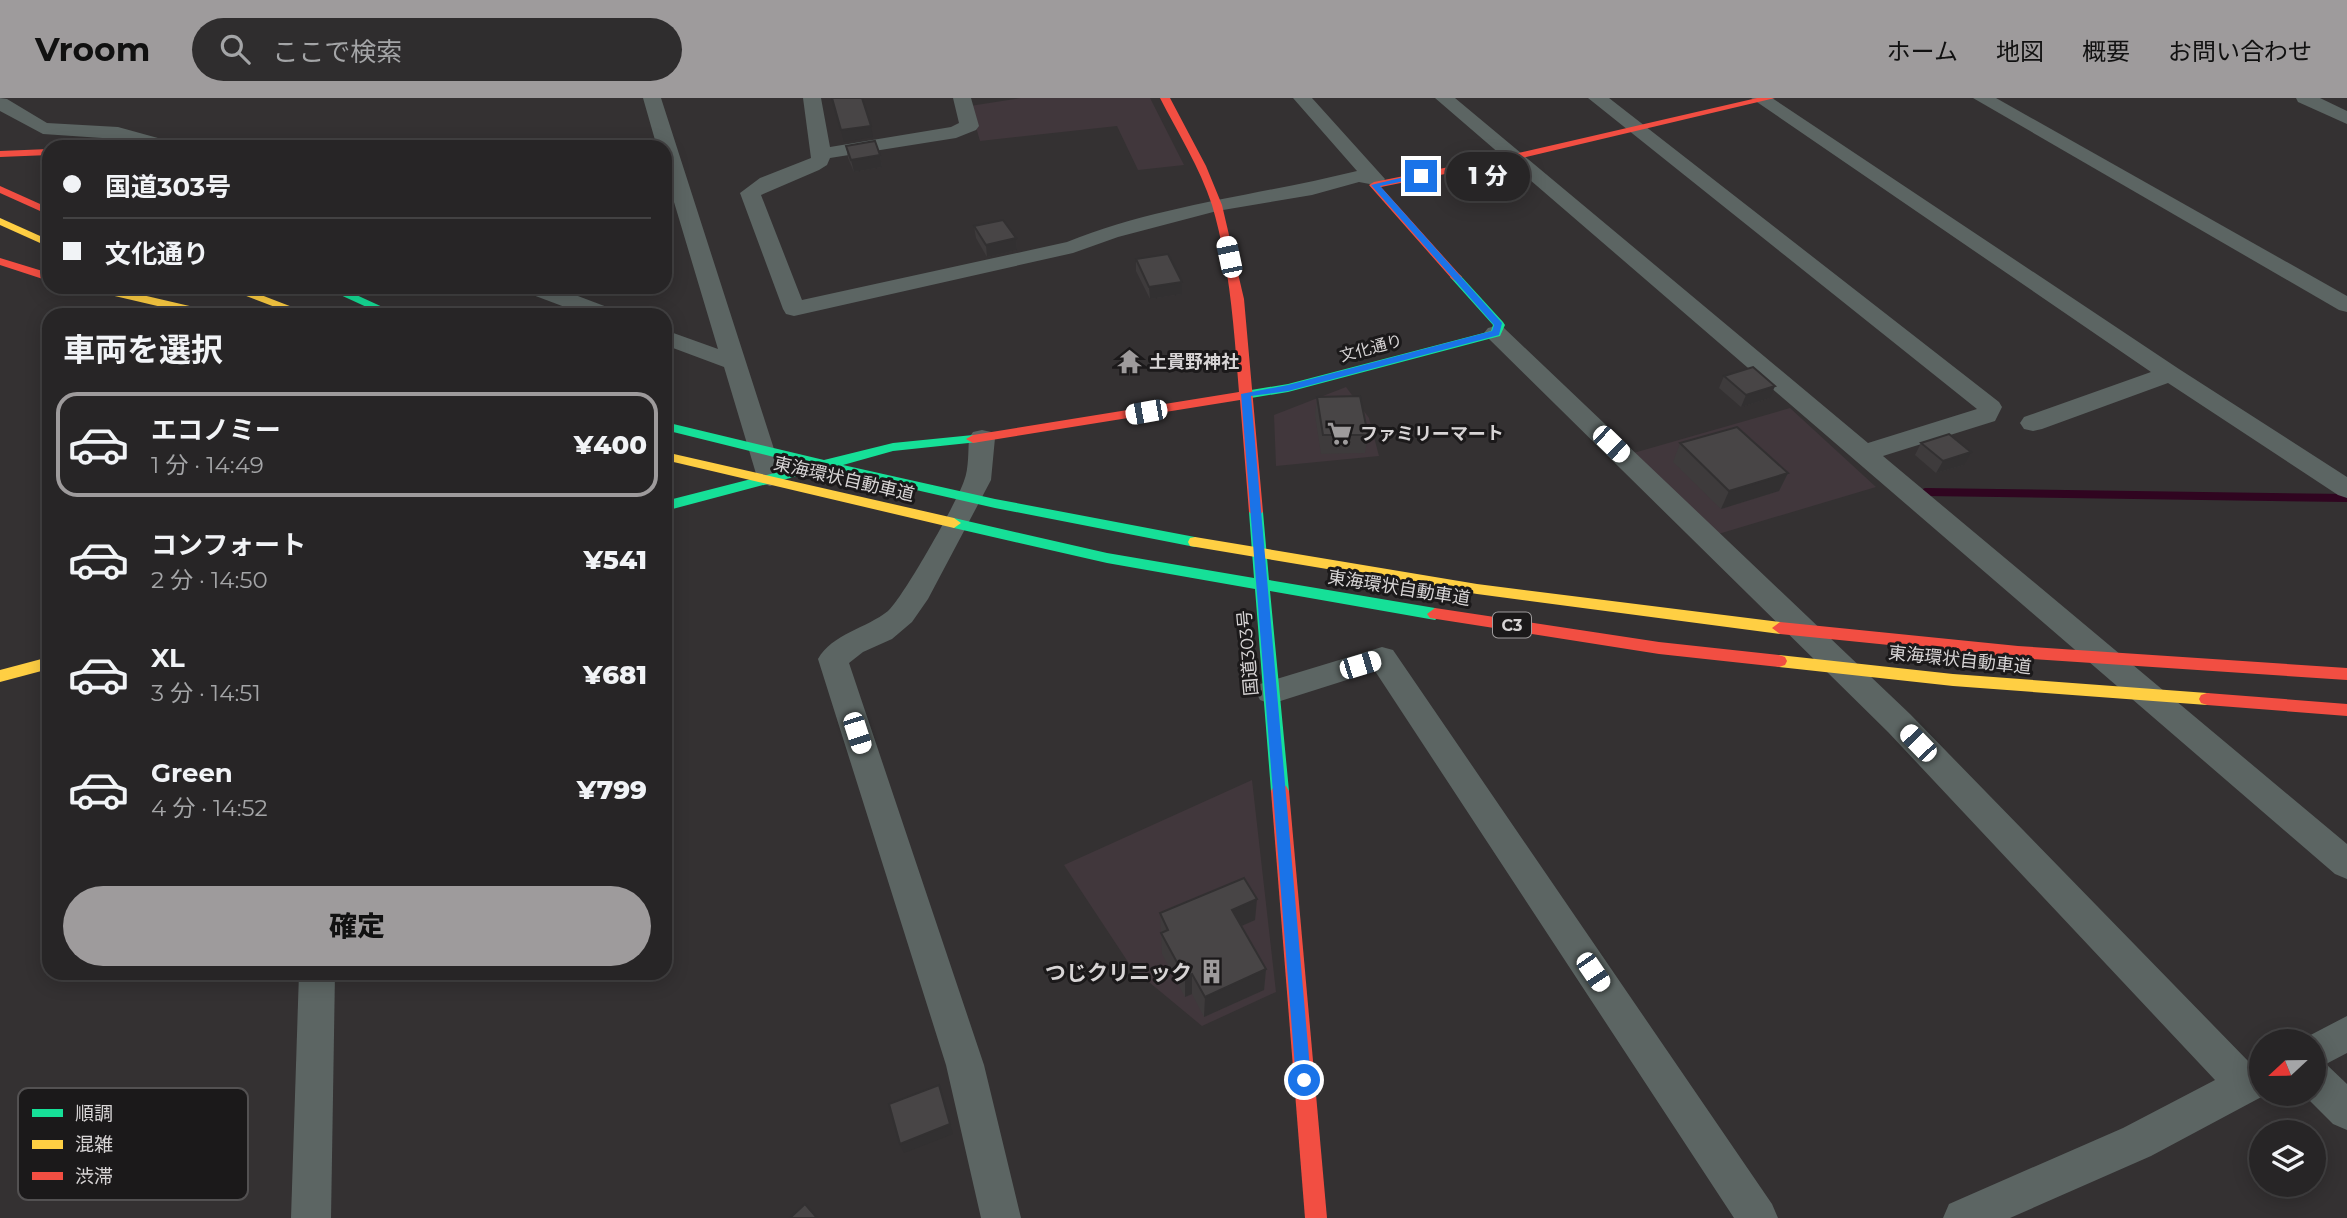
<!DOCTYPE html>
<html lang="ja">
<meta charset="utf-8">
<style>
body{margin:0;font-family:Montserrat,"Noto Sans JP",sans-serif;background:#2f2d2e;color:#f1f3f6;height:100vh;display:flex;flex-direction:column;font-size:26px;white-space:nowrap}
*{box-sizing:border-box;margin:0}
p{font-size:23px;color:#a4a5a7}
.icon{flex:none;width:38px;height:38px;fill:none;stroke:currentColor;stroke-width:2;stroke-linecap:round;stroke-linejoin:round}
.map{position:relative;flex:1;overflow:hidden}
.sheet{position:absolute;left:42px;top:210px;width:630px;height:672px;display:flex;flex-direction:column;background:#272526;border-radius:21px;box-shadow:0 4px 18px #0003,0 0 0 2px #434243}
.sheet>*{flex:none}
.hud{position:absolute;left:42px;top:42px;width:630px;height:154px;border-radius:21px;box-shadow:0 4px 18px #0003,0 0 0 2px #434243;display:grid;align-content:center;height:154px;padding:0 21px;background:#272526}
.needle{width:46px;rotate:248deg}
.controls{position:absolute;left:2249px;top:931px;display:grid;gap:14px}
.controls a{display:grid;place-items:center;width:77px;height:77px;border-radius:50%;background:#272526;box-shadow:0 4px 18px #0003,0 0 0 2px #434243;font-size:35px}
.end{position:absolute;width:32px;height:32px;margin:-16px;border:9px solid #1a73e8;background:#fff;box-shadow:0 0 0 4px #fff}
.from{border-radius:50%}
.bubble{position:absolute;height:49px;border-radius:24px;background:#272526;box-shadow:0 4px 18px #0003,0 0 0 2px #434243;font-size:23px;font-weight:800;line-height:49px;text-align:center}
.car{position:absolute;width:21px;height:42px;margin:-21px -10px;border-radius:9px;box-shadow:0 0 5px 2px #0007;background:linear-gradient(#fff 24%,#345 0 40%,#fff 0 76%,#345 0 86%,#fff 0)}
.hud b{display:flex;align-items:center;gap:24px;height:66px;font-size:26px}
.hud b+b{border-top:2px solid #434243}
.hud i{width:18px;height:18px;background:#f1f3f6}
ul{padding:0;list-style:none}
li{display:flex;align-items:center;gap:21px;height:105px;margin:0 14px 10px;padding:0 7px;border:4px solid transparent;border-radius:21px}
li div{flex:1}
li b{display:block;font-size:26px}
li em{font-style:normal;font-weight:800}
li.selected{border-color:#9e9b9c}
li>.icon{width:63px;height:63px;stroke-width:1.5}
h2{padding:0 21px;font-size:32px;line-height:84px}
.action{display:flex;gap:14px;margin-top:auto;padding:14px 21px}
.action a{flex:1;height:80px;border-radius:42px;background:#9e9b9c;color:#111;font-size:28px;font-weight:800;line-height:80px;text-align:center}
header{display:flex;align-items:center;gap:42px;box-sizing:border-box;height:98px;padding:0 35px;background:#9e9b9c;color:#111}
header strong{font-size:33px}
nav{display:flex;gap:38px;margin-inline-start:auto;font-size:24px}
.search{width:490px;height:63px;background:#2f2d2e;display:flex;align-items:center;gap:18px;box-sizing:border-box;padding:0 24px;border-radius:38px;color:#a4a5a7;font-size:26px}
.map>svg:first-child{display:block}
.built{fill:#41373c}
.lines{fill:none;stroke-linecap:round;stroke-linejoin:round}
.stream{stroke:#300520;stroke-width:8}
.street{fill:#5c6563;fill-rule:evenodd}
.fast{fill:#16e098;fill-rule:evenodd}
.slow{fill:#ffcf43;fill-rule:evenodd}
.jam{fill:#f24e42;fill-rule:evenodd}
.wall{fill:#3e3b3c}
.shaded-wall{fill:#323031}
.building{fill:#484546;stroke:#323031;stroke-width:2}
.route{fill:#1a73e8}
.labels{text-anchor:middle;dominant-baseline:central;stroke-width:6;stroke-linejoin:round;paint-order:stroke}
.far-street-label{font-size:16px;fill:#d7d4d5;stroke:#1b191a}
.shield{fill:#1b191a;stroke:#9f9c9d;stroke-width:2}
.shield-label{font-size:16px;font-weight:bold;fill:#d7d4d5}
.poi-label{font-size:18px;font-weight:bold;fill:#d7d4d5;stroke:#1b191a;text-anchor:start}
.street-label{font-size:18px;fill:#d7d4d5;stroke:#1b191a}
.near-poi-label{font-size:21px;font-weight:bold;fill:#d7d4d5;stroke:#1b191a;text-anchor:end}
.key{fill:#1b191a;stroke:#535152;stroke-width:2}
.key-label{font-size:19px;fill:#d7d4d5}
</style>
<header>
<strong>Vroom</strong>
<div class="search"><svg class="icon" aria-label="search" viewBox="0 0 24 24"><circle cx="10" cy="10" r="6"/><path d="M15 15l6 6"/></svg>ここで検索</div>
<nav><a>ホーム</a><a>地図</a><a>概要</a><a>お問い合わせ</a></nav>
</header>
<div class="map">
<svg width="2347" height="1120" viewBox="0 0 2347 1120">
<rect width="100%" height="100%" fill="#343132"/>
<g class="built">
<polygon points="1021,0 1150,0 1184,67 1138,72 1117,28 980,43 970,8"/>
<polygon points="1346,289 1369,320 1379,358 1276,368 1274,317"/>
<polygon points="1790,310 1876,389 1715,437 1630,356"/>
<polygon points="1252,682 1276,894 1202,928 1132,870 1064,767"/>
</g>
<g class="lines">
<polyline class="stream" points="1926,394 2347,400"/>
<g class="street">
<polygon points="0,0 7,1 47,25 118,29 176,45 179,49 147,49 117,41 43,36 0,13"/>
<polygon points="643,0 661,0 783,379 779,385 770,388 761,385 757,379 724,269 665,247 665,232 718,251 665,74 665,49 657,49"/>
<path d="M803,0H821L830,49L951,29L959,25L953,0H971L979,28L976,32L956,40L830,60L827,67L819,72L761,97L802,202L1067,144C1159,107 1260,97 1357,73L1293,0H1312L1385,81L1382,85L1375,87L1359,84L1312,97L1217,113L1118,139L1073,155L794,218L786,216L783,211L740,95L760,80L811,60Z"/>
<polygon points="1435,0 1455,0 1868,345 1977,311 1588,0 1609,0 1999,304 2002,309 1995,323 1883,358 2347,746 2347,781 2335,776"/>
<polygon points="1751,0 1772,0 2179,271 2347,379 2347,400 2338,397 2168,285 2042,331 2033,333 2024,331 2020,325 2024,319 2151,274"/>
<polygon points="1973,0 1996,0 2347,198 2347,214 2339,212"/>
<polygon points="2296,0 2320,0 2347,13 2347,26 2298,4"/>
<polygon points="522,189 554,189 615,212 618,217 586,217 525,194"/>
<polygon points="1496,228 1504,230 1910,616 2250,965 2261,961 2261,996 2267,996 2151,1058 2010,1120 1943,1120 1949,1106 2123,1030 2215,982 1888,634 1488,240 1484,235 1488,230"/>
<path d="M982,332L991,334L995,340L991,382L928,501L912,524L892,541L863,554L849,565L984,967L1021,1120H981L946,967L818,561C832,536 867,530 888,513C903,500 957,404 964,383C969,370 968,353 969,340L973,334Z"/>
<polygon points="1382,549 1393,552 1772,1106 1778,1120 1734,1120 1375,573 1271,606 1260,602 1256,594 1260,586"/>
<polygon points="299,875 335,875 331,1120 291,1120"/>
<polygon points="2347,918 2347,955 2326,966 2347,986 2347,1032 2333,1026 2303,996 2314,996 2314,943 2299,943"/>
</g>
<g class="fast">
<polygon points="1456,175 1460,177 1503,224 1505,227 1500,238 1288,294 1239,302 1233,298 1239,294 1288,286 1491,233 1493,227 1450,179"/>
<polygon points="323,189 339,189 400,217 384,217"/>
<polygon points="665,324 824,362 893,345 973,337 980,341 978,344 893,353 843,367 995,401 1195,439 1202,444 1195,449 995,410 824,371 665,413 665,403 806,367 665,332"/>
<polygon points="1256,409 1263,414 1269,482 1435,510 1443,516 1435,522 1270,493 1289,693 1286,698 1280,700 1274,698 1271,693 1255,491 1107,465 954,430 947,425 954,420 1107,455 1254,480 1249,414"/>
</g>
<g class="slow">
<polygon points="0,120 49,142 49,149 0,127"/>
<polygon points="87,189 108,189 211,213 213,216 196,217 89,192"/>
<polygon points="223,189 240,189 313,217 296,217"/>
<polygon points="665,354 954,420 961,425 954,430 665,362"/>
<polygon points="1195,439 1477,486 1780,524 1788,530 1780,536 1477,496 1190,448 1188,444 1190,440"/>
<polygon points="1779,557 1953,576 2207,595 2213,597 2215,601 2213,605 2207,607 1953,588 1779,569 1773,567 1771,563 1773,559"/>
<polygon points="49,559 49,571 0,584 0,572"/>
</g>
<g class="jam">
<path d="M1160,0H1170L1206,68L1222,107L1244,201L1263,414L1256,419L1249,414L1240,302L973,345L966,341L973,337L1239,294C1234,231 1230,168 1212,107C1200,70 1178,35 1160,0Z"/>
<polygon points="1757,0 1775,0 1514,62 1381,89 1460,177 1462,179 1456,183 1452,181 1369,87 1374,84 1514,56"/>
<polygon points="49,51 49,57 0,59 0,53"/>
<polygon points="0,88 49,110 49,117 0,95"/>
<polygon points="0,160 49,175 49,183 0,167"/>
<polygon points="1435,510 1659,544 1779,557 1785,559 1787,563 1785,567 1779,569 1659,556 1430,520 1427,516"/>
<polygon points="1780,524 2018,548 2347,570 2347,582 2018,560 1780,536 1772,530"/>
<polygon points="2207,595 2347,606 2347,618 2207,607 2201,605 2199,601 2201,597"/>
<polygon points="1280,686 1286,688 1289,693 1327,1120 1305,1120 1271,693 1274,688"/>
</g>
</g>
<g class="wall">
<polygon points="846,48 880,57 882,69 854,74 848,60"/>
<polygon points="974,128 1016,140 1017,152 987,159 976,140"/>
<polygon points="1136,161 1182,184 1182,196 1150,201 1136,173"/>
<polygon points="1724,278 1770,300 1741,309 1719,290"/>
<polygon points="1317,299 1368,337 1365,355 1321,356 1315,317"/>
<polygon points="1680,345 1788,375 1779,393 1721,411 1673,364"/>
<polygon points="1921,345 1964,367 1936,375 1915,357"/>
<polygon points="1160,815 1255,822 1241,828 1266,871 1264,892 1204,919 1192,896 1185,899 1162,856"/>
</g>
<g class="shaded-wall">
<polygon points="871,28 873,39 844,44 841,32"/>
<polygon points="880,57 882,69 854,74 851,62"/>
<polygon points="1016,140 1017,152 987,159 986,147"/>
<polygon points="1182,184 1182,196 1150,201 1149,189"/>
<polygon points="1775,288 1770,300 1741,309 1746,297"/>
<polygon points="1971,354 1964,367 1936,375 1943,363"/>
<polygon points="1788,375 1779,393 1721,411 1729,393"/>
<polygon points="1257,801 1255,822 1230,833 1232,812"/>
<polygon points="1266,871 1264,892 1204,919 1205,899"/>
<polygon points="1192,876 1192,896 1185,899 1185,879"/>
<polygon points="939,987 953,1036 904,1055 900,1046"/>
</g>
<g class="building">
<polygon points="832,0 862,0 871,28 841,32"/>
<polygon points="875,43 880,57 851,62 846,48"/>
<polygon points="1003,122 1016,140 986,147 974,128"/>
<polygon points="1168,156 1182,184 1149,189 1136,161"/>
<polygon points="1753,269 1775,288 1746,297 1724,278"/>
<polygon points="1360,298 1368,337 1323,337 1317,299"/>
<polygon points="1737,329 1788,375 1729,393 1680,345"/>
<polygon points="1949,336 1971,354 1943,363 1921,345"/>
<polygon points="1244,780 1257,801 1232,812 1266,871 1205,899 1192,876 1185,879 1161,835 1168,832 1160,815"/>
<polygon points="939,987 950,1026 900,1046 889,1006"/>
<polygon points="805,1106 817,1120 790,1120"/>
</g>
<polygon class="route" points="1421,75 1424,79 1380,88 1502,225 1499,237 1288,293 1251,298 1311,982 1309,987 1304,989 1299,987 1296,982 1241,296 1288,287 1492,233 1494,227 1371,87"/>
<defs>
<symbol id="temple-bare" viewBox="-9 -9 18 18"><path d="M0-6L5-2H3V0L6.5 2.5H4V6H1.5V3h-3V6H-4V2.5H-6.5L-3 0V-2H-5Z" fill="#9e9b9c" stroke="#1b191a" stroke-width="2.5" paint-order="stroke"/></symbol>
<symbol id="supermarket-bare" viewBox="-9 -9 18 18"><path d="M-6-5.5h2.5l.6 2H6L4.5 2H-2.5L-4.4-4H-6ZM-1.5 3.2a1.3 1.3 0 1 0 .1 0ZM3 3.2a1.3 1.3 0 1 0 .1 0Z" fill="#9e9b9c" stroke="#1b191a" stroke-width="2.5" paint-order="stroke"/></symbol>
<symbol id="building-bare" viewBox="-9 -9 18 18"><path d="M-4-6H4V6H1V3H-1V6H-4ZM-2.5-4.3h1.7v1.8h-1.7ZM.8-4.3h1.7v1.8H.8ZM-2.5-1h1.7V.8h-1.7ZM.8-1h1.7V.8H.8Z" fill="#9e9b9c" stroke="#1b191a" stroke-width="2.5" paint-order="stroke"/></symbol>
</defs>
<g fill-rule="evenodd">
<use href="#temple-bare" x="1112" y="246" width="35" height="35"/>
<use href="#supermarket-bare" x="1322" y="318" width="35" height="35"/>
<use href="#building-bare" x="1194" y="856" width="35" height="35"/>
</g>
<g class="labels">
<g class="far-street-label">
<text transform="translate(1371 250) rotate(-15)">文化通り</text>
</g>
<rect class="shield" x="1493" y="514.5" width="38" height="25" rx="5"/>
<g class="shield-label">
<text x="1512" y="527">C3</text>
</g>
<g class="poi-label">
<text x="1149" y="264">土貴野神社</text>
<text x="1360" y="336">ファミリーマート</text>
</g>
<g class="street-label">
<text transform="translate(844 381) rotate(13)">東海環状自動車道</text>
<text transform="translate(1399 490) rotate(9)">東海環状自動車道</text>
<text transform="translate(1248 555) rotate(-95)">国道303号</text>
<text transform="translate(1960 562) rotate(6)">東海環状自動車道</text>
</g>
<g class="near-poi-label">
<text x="1192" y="874">つじクリニック</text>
</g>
</g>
<rect x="18" y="990" width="230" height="112" rx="10" class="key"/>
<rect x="32" y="1011" width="31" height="8" fill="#16e098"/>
<rect x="32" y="1042" width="31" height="9" fill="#ffcf43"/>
<rect x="32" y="1074" width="31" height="8" fill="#f24e42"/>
<g class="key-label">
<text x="75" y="1022">順調</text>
<text x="75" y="1053">混雑</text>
<text x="75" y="1085">渋滞</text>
</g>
</svg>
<div class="controls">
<a><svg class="needle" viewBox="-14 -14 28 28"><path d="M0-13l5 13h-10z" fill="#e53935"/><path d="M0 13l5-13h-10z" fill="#a4a5a7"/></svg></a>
<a><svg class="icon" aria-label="layers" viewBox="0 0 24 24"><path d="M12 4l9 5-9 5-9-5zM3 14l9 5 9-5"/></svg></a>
</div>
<i class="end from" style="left:1304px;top:982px"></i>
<i class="end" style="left:1421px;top:78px"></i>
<div class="bubble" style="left:1446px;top:54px;width:84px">1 分</div>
<i class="car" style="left:1229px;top:159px;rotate:348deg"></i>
<i class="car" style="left:1146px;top:314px;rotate:260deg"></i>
<i class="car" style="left:1611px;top:346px;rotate:134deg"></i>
<i class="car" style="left:1360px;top:567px;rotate:73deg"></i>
<i class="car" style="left:857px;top:635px;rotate:162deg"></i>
<i class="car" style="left:1918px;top:645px;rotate:316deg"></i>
<i class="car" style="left:1593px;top:874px;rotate:146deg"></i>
<div class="hud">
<b><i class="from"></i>国道303号</b>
<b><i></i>文化通り</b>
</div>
<section class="sheet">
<h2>車両を選択</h2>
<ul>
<li class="selected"><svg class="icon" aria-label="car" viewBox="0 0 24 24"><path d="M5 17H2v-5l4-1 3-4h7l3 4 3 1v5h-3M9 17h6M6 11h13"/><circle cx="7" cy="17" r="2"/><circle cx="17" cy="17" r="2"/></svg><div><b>エコノミー</b><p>1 分 · 14:49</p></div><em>¥400</em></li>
<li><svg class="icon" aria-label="car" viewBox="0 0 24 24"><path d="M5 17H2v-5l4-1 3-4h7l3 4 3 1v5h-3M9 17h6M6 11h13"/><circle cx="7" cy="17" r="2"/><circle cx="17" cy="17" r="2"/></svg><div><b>コンフォート</b><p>2 分 · 14:50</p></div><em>¥541</em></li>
<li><svg class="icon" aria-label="car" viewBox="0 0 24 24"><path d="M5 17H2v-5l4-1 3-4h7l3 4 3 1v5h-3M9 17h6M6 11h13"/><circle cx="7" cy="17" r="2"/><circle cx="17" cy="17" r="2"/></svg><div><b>XL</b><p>3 分 · 14:51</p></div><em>¥681</em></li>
<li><svg class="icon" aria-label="car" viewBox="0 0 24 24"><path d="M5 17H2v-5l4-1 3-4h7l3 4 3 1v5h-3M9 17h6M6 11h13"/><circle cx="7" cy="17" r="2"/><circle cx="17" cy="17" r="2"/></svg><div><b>Green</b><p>4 分 · 14:52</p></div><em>¥799</em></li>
</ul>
<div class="action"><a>確定</a></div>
</section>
</div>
